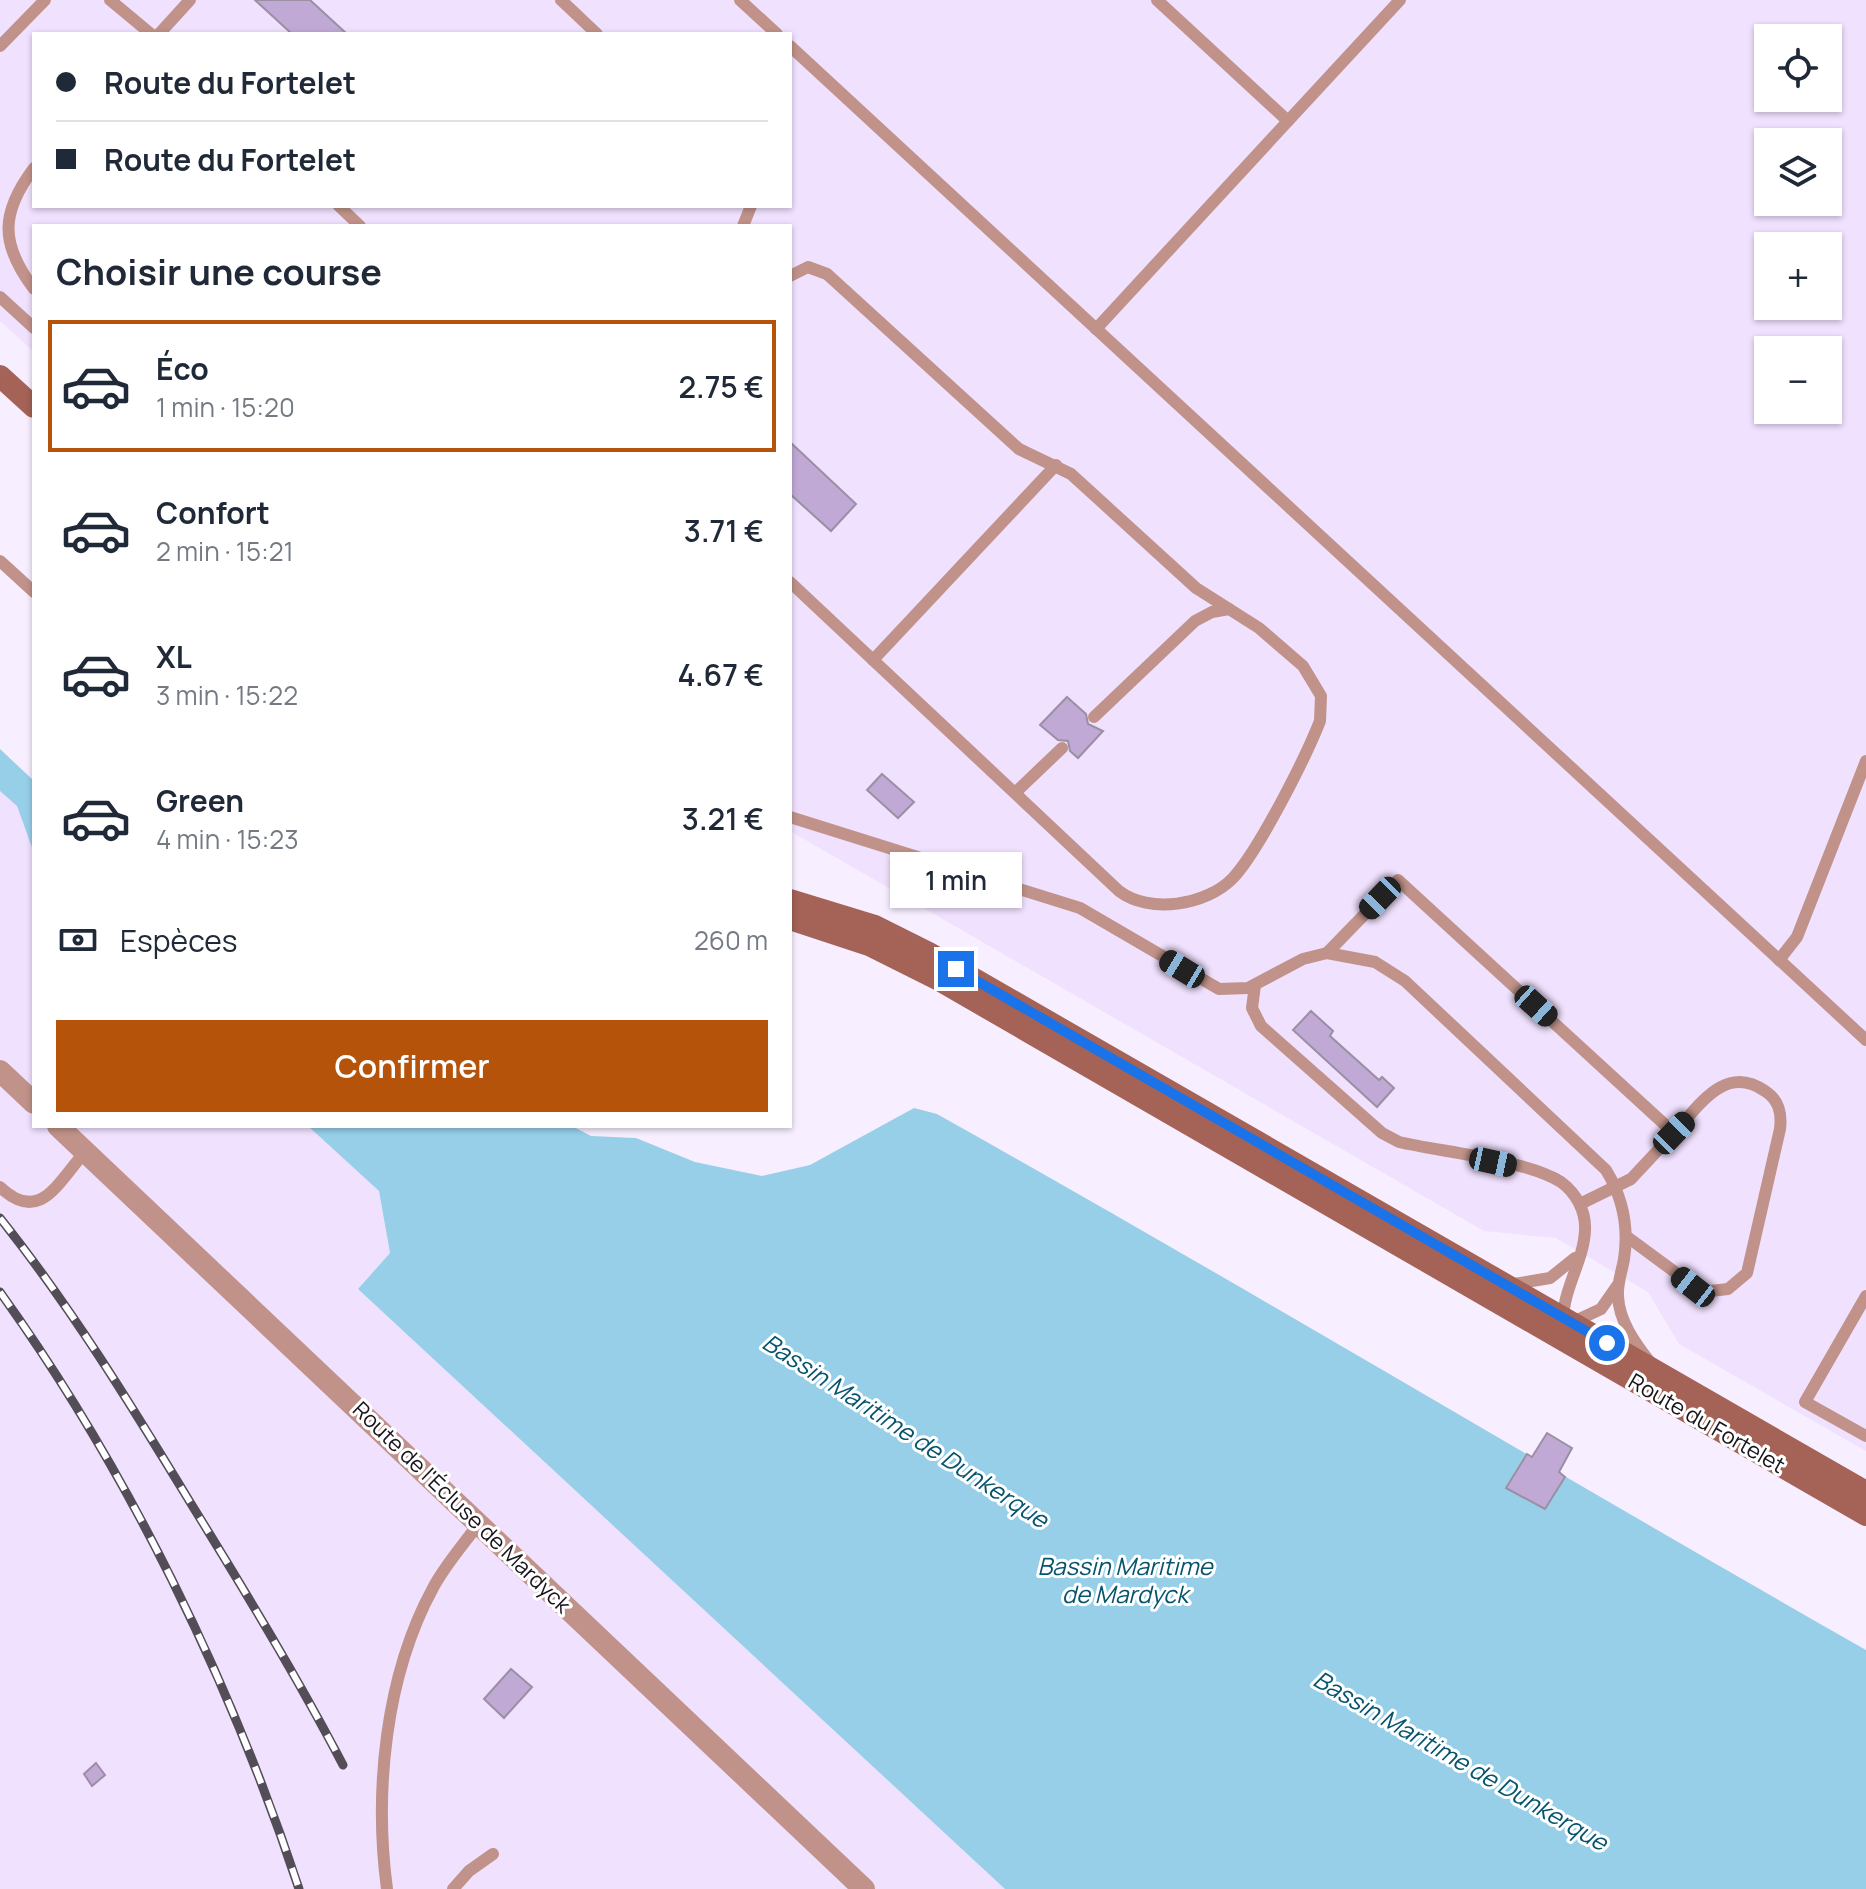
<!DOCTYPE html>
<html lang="fr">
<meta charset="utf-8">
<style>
body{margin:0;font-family:Manrope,sans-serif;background:#f2f2f3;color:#1f2937;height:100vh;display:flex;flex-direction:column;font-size:30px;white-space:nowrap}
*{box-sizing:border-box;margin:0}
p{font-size:26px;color:#747a83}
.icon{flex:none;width:44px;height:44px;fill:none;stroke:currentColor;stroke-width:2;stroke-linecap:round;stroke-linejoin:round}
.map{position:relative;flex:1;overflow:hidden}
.drawer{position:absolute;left:32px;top:224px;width:760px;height:904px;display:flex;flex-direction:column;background:#fff;border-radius:0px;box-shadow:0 2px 6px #0004}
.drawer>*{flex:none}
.banner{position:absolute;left:32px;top:32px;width:760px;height:176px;border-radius:0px;box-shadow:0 2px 6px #0004;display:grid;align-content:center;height:176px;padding:0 24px;background:#fff}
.tools{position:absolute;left:1754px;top:24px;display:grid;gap:16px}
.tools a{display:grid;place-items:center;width:88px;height:88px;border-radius:0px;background:#fff;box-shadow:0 2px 6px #0004;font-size:40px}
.end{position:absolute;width:36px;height:36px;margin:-18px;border:10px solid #1a73e8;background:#fff;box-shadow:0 0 0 4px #fff}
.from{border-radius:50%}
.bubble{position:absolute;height:56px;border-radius:0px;background:#fff;box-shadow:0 2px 6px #0004;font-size:26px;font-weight:600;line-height:56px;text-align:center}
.car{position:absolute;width:24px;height:48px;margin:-24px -12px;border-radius:10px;box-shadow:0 0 6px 2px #0007;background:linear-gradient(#222 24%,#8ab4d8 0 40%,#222 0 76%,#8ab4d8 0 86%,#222 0)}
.banner b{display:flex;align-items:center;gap:28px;height:76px;font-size:30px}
.banner b+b{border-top:2px solid #e0e1e3}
.banner i{width:20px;height:20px;background:#1f2937}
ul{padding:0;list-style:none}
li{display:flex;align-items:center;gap:24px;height:132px;margin:0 16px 12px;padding:0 8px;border:4px solid transparent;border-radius:0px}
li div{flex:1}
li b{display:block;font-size:30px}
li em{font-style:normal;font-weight:600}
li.selected{border-color:#b45309}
li>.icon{width:72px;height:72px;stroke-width:1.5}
h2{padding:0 24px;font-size:36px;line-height:96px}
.pay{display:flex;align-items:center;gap:20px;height:88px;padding:0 24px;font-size:30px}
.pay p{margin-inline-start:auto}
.cta{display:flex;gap:16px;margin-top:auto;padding:16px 24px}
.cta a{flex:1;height:92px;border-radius:0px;background:#b45309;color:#fff;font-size:32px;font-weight:600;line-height:92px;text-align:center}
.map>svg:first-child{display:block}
.built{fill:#f0e1fe;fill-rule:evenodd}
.water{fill:#97cfe9}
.building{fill:#c1a9d6;stroke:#9a8fa3;stroke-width:2}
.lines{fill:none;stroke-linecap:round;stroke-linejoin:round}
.service{stroke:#c09289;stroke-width:12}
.minor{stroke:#c09289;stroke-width:22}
.secondary{stroke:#a46356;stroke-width:22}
.rail-casing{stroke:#524d57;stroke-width:9}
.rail{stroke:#fff;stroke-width:6;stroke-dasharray:18;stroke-linecap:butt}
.route{stroke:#1a73e8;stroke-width:10}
.labels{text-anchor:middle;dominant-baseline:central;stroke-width:6;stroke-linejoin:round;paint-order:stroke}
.street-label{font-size:22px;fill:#17141b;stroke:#fff}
.water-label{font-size:24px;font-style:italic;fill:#06546d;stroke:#fff}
</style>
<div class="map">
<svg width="1866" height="1889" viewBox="0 0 1866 1889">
<rect width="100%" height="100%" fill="#f7eeff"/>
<g class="built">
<path d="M0,0H1866V1451L1679,1344L1648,1292L1556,1238L1484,1231L790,831V226H34V352L0,321ZM34,34H790V206H34ZM1768,38H1828V98H1768ZM1768,142H1828V202H1768ZM1768,246H1828V306H1768ZM1768,350H1828V410H1768Z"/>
<polygon points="0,791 17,806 34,853 34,1126 308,1126 379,1191 390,1253 358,1289 1005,1889 0,1889"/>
</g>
<g class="water">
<polygon points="0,749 34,781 34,853 17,806 0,791"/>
<path d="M914,1108L937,1114C1249,1289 1555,1473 1866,1650V1889H1005L358,1289L390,1253L379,1191L308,1126H572L591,1136L636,1138L695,1162L762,1176L810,1165Z"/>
</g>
<g class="building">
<polygon points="255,0 310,0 347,34 292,34"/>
<polygon points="790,442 856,504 831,531 790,494"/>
<polygon points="1067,697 1086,714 1088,724 1103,731 1078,758 1070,751 1068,741 1058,740 1040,725"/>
<polygon points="882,774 914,802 898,818 867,790"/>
<polygon points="1311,1011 1333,1031 1330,1036 1379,1080 1382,1077 1394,1088 1377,1107 1293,1030"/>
<polygon points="1547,1433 1572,1448 1559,1472 1565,1477 1545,1509 1506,1488 1527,1454 1532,1457"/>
<polygon points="511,1669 532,1687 504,1718 484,1699"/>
<polygon points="96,1763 105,1775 92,1786 84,1774"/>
</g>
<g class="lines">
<g class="service">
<polyline points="110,0 151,34"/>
<polyline points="561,0 597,34"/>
<polyline points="740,0 777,34"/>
<polyline points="159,34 190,0"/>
<polyline points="0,46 45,0"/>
<polyline points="790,46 1866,1040"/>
<polyline points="1288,121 1400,0"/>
<path d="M34,168C0,213 0,244 34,289"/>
<polyline points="339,206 360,226"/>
<polyline points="743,226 751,206"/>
<path d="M790,276L808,267L827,274L1019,449L1071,474L1196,588L1259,628L1303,666L1321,696L1320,721C1305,759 1259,850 1233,878C1206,906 1149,914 1119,891L790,582"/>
<polyline points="0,297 34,328"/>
<polyline points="1096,329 1288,121 1157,0"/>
<polyline points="0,561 34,592"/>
<polyline points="873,660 1056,465"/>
<polyline points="1094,717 1195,621 1212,612 1229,609"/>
<polyline points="1016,792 1062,748"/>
<path d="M790,817L1080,908L1219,989L1248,988L1303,959L1327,953L1375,962L1405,981L1606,1170C1623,1198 1629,1227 1624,1259C1622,1271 1617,1284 1618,1296C1619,1321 1635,1343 1650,1362"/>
<polyline points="1327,953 1398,880 1674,1133 1631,1179 1580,1204"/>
<polyline points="1779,960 1797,937 1866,761"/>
<path d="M1255,985L1252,1008L1261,1026L1382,1133L1399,1142C1442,1152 1526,1160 1561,1182C1576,1193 1586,1211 1585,1230C1584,1260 1564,1287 1563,1319"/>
<path d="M0,1187C40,1225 58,1182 85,1152"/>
<path d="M1626,1236L1702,1292L1728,1289L1747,1273L1780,1129C1782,1113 1779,1100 1765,1091C1725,1063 1699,1106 1674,1133"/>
<polyline points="1514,1284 1550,1278 1575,1258"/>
<polyline points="1866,1296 1805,1402 1866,1436"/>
<polyline points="1571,1323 1601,1309 1617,1286"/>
<path d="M387,1889C374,1792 385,1676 433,1588C445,1565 464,1544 479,1523"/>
<polyline points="453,1889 469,1871 493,1854"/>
</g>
<g class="minor">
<polyline points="0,1071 34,1103"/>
<polyline points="58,1126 864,1889"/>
</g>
<g class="secondary">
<polyline points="0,376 34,407"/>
<polyline points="790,900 875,926 929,953 1866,1492"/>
<polyline points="790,919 869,945 939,980 1866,1515"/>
</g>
<defs>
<g id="rail">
<path d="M0,1218C71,1307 131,1405 190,1502C243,1588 296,1675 343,1765"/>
<path d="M0,1292C127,1469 231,1682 299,1889"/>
</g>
</defs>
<use href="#rail" class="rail-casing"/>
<use href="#rail" class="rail"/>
</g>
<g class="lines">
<polyline class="route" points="956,969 1607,1343"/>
</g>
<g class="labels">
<g class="street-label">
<text transform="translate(1707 1423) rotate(30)">Route du Fortelet</text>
<text transform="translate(462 1507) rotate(44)">Route de l'Écluse de Mardyck</text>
</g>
<g class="water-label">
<text transform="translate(906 1430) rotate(33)">Bassin Maritime de Dunkerque</text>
<text x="1125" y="1565">Bassin Maritime<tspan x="1125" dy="28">de Mardyck</tspan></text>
<text transform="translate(1461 1760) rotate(30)">Bassin Maritime de Dunkerque</text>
</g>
</g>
</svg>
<div class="tools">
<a><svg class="icon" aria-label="locate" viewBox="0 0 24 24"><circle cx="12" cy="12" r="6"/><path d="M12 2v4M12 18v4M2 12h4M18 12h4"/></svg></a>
<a><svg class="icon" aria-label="layers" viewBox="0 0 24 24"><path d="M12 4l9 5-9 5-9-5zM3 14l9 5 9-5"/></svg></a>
<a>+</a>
<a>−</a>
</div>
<i class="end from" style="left:1607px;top:1343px"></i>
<i class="end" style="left:956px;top:969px"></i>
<div class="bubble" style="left:890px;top:852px;width:132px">1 min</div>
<i class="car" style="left:1380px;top:898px;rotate:224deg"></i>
<i class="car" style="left:1182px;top:969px;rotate:301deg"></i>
<i class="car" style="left:1536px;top:1006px;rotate:132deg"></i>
<i class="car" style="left:1674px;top:1133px;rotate:44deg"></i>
<i class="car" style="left:1493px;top:1162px;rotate:102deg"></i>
<i class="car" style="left:1693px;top:1287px;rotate:308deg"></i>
<div class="banner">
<b><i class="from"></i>Route du Fortelet</b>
<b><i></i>Route du Fortelet</b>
</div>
<section class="drawer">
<h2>Choisir une course</h2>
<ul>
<li class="selected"><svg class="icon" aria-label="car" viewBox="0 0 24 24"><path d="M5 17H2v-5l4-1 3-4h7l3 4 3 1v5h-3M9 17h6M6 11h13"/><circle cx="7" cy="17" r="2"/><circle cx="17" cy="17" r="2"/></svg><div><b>Éco</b><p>1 min · 15:20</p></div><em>2.75 €</em></li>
<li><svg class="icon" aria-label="car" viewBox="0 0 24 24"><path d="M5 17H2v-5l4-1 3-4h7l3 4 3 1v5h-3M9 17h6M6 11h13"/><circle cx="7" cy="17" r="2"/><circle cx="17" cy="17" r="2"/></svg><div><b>Confort</b><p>2 min · 15:21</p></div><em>3.71 €</em></li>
<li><svg class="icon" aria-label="car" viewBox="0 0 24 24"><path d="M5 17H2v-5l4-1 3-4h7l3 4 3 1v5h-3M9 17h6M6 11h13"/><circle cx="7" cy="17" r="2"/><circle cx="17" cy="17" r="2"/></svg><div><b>XL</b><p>3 min · 15:22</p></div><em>4.67 €</em></li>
<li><svg class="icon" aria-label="car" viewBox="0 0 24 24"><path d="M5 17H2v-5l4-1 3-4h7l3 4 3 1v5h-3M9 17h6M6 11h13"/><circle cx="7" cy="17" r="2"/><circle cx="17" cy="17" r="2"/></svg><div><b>Green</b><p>4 min · 15:23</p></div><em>3.21 €</em></li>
</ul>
<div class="pay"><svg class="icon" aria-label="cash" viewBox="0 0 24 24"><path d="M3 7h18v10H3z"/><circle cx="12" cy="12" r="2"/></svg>Espèces<p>260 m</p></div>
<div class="cta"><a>Confirmer</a></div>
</section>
</div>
